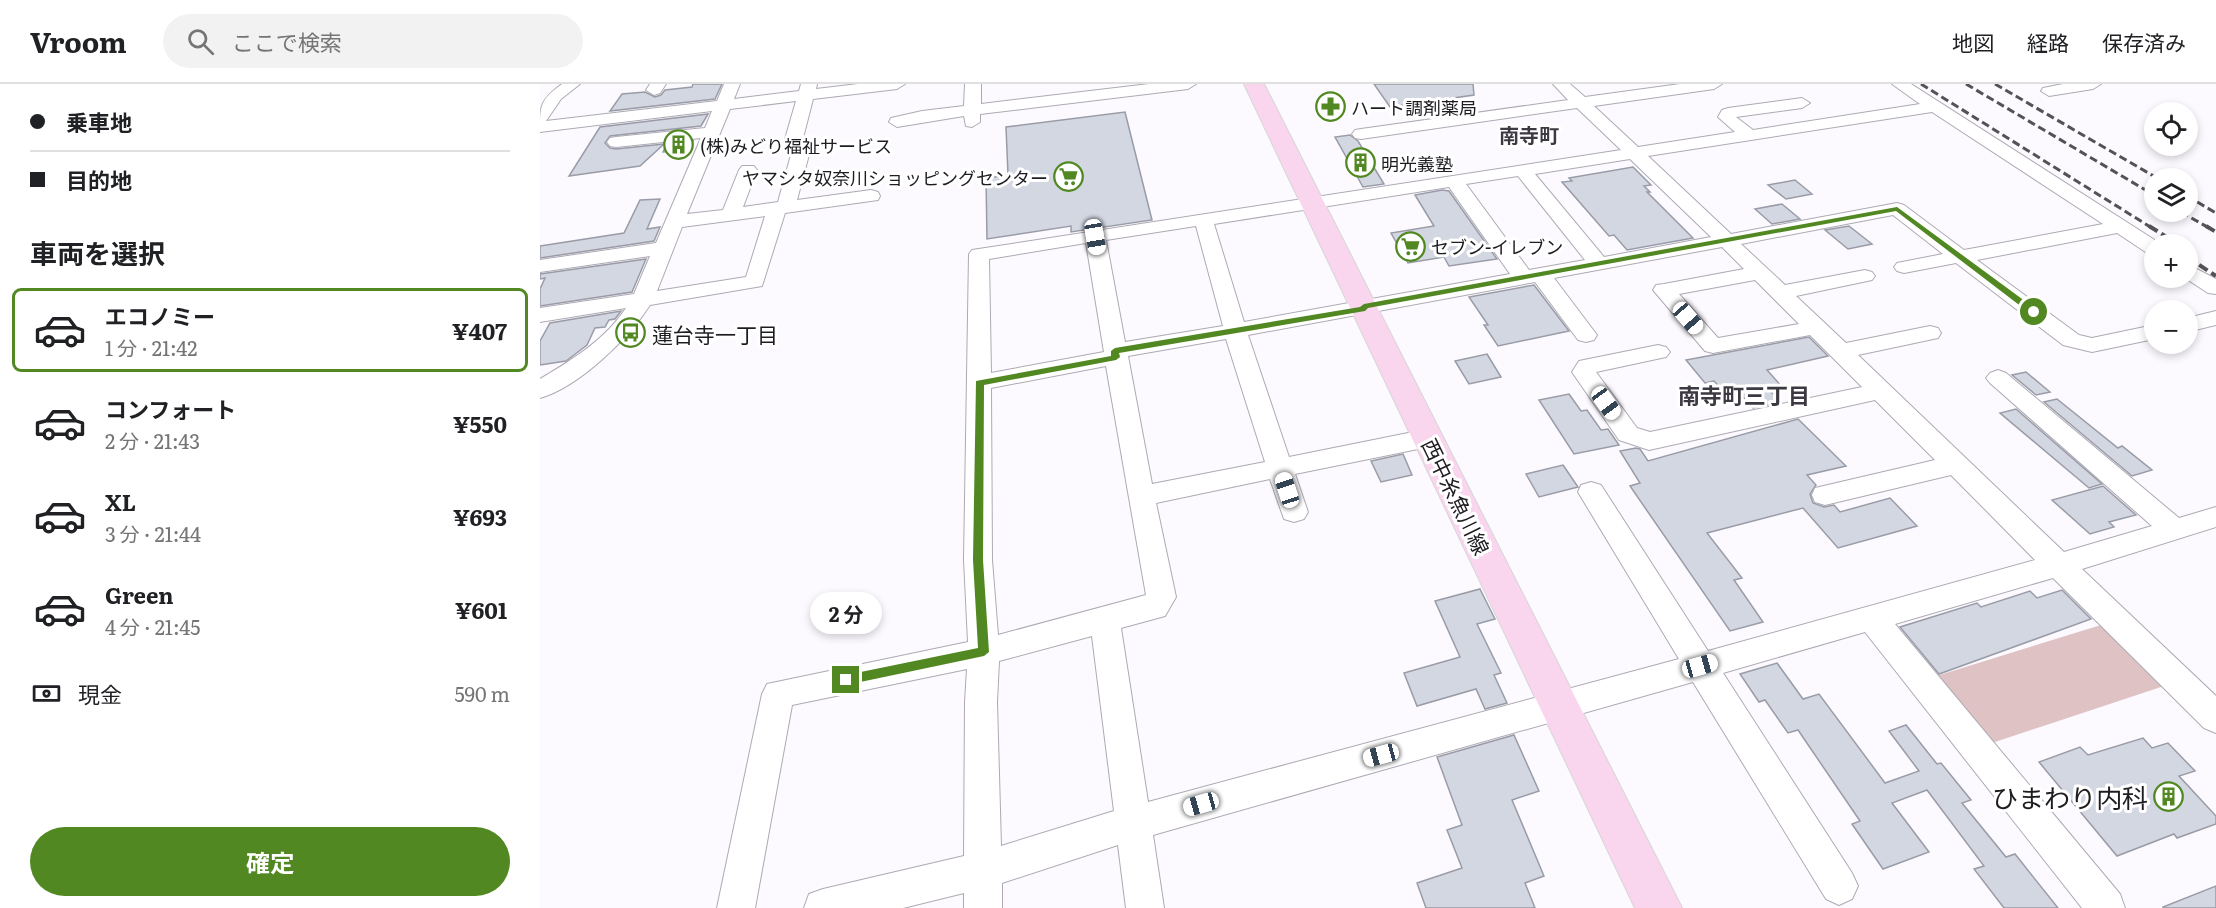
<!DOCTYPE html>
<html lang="ja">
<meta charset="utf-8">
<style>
body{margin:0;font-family:Literata,"Noto Sans JP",serif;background:#f2f2f2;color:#202124;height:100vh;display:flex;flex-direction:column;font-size:22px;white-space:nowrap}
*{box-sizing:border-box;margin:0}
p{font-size:20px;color:#757577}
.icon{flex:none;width:33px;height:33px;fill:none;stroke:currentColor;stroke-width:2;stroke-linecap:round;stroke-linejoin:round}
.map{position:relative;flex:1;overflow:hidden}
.drawer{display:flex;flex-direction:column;background:#fff;width:540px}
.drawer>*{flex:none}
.banner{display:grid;align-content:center;height:132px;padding:0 30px;background:#fff}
.fabs{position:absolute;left:1604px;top:18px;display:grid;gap:12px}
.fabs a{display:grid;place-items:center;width:54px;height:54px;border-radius:50%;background:#fff;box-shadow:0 3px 9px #0003;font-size:30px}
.end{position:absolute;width:27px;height:27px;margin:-14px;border:8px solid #518822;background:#fff;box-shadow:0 0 0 3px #fff}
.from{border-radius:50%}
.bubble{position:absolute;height:42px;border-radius:21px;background:#fff;box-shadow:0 3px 9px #0003;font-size:20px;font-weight:700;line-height:42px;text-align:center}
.car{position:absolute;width:18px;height:36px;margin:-18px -9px;border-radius:8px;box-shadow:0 0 4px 2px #0007;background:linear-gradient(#fff 24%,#345 0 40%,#fff 0 76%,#345 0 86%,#fff 0)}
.banner b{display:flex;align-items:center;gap:21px;height:57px;font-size:22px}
.banner b+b{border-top:2px solid #e0e0e0}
.banner i{width:15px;height:15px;background:#202124}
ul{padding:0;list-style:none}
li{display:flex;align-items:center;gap:18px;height:84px;margin:0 12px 9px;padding:0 18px;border:3px solid transparent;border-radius:9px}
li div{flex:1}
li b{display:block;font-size:22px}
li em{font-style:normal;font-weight:700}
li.current{border-color:#518822}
li>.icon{width:54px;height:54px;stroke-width:1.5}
h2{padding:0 30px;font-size:27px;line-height:72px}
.pay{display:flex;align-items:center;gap:15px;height:66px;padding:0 30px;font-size:22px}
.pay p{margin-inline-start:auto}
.primary-button{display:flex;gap:12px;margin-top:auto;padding:12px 30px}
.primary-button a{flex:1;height:69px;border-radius:36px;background:#518822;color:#fff;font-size:24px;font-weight:700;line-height:69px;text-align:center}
header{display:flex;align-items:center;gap:36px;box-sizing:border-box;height:84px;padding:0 30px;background:#fff;border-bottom:2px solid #e0e0e0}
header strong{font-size:28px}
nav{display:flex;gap:33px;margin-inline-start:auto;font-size:21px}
.search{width:420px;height:54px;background:#f2f2f2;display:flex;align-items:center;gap:15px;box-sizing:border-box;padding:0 21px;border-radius:33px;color:#757577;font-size:22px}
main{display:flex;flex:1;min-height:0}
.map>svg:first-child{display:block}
.green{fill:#dec2c4}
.building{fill:#d3d7e2;stroke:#999ca7;stroke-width:1.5}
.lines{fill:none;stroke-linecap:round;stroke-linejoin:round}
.minor-casing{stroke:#aea9b4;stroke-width:2}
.major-casing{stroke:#d6d6d7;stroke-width:2}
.minor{fill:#fff;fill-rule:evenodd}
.major{fill:#f9d6ed;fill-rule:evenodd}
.rail-far1{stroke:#545256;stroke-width:3;stroke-dasharray:8 4;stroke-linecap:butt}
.rail{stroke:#545256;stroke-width:4;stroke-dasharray:10 4.5;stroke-linecap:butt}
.route{fill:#518822}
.labels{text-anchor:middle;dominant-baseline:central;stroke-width:6;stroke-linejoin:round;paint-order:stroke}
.far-poi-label{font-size:18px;fill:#1e1c20;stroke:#fff;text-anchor:start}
.far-quarter-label{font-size:20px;font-weight:bold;fill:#3d3942;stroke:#fff}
.poi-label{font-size:21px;fill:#1e1c20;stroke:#fff;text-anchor:start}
.street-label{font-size:21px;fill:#1e1c20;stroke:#fff}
.neighbourhood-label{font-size:22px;font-weight:bold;fill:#3d3942;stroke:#fff}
.near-poi-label{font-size:26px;fill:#1e1c20;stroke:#fff;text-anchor:end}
</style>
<header>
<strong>Vroom</strong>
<div class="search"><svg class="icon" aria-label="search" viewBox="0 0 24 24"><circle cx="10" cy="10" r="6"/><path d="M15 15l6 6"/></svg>ここで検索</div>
<nav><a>地図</a><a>経路</a><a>保存済み</a></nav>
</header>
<main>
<section class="drawer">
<div class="banner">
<b><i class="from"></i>乗車地</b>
<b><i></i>目的地</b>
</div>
<h2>車両を選択</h2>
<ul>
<li class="current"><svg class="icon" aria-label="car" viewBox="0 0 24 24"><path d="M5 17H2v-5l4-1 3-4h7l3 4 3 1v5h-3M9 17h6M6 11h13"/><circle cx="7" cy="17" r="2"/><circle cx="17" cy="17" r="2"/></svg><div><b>エコノミー</b><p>1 分 · 21:42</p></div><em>¥407</em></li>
<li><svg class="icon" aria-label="car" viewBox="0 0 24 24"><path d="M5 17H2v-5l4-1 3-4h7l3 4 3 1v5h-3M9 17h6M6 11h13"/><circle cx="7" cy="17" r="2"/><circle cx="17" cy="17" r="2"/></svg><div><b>コンフォート</b><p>2 分 · 21:43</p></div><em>¥550</em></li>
<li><svg class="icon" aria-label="car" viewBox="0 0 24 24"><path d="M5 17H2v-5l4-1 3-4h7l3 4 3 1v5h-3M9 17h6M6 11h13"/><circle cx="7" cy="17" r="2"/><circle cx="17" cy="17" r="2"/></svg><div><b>XL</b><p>3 分 · 21:44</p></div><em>¥693</em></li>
<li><svg class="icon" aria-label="car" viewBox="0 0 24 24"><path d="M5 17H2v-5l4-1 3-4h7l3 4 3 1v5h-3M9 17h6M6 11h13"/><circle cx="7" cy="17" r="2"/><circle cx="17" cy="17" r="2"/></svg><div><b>Green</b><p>4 分 · 21:45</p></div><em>¥601</em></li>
</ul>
<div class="pay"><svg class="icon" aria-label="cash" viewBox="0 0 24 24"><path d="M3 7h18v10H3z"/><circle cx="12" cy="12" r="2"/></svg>現金<p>590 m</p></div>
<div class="primary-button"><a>確定</a></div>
</section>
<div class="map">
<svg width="1676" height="824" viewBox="0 0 1676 824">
<rect width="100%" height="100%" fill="#fcfaff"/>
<polygon class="green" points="1561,541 1624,602 1449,660 1393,593"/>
<g class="building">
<polygon points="153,0 182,0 175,15 70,27 82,10 105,8 115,13 121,11 125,6 152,3"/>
<polygon points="834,0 933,0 934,11 850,23"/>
<polygon points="585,28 612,136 531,148 531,142 447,155 446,94 468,91 466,43"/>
<polygon points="168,30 161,42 70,52 65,59 70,64 76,65 124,60 100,82 29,92 60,43"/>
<polygon points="810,51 818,57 844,100 823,103 795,53"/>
<polygon points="153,57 148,66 123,68 127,60"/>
<polygon points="1093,83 1111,101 1104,102 1110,108 1107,108 1153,154 1087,166 1074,151 1069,152 1022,98 1032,97 1029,94"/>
<polygon points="1255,96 1272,110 1246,115 1228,101"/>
<polygon points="902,106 909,107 957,175 909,182 904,173 868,179 851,149 894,142 875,111"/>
<polygon points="120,115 107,145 120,143 114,157 0,174 0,162 84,149 100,116"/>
<polygon points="1242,120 1260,135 1232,140 1215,125"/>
<polygon points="1309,142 1332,160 1308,165 1285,146"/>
<polygon points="106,175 92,208 0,222 0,205 5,194 0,195 0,190"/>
<polygon points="994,201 1029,247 958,262 944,241 948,241 929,213"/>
<polygon points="81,227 75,235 69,236 65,243 55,244 47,261 34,271 26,277 0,281 0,257 10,239"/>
<polygon points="1269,253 1288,272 1227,286 1242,303 1229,306 1241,318 1213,324 1202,312 1189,314 1174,297 1165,299 1146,276"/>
<polygon points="947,270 961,293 929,300 915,277"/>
<polygon points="1486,288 1510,308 1496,311 1472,291"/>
<polygon points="1029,310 1041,327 1047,326 1061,346 1068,345 1079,361 1034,370 999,316"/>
<polygon points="1517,315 1578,364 1582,362 1612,386 1592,392 1504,318"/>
<polygon points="1476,325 1562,400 1549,404 1460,329"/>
<polygon points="1258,335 1306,382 1267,391 1276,401 1270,410 1273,419 1284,423 1294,421 1300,428 1350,414 1377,442 1298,464 1263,424 1167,449 1202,494 1194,496 1223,538 1190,547 1090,402 1100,399 1080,367 1096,364 1100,365 1108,377"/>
<polygon points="863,370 872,391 841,398 831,377"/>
<polygon points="1023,381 1038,403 999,413 986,390"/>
<polygon points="1563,402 1596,431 1569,438 1574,443 1550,450 1512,416"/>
<polygon points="940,505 955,535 937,540 961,589 954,591 967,619 945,625 936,605 877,622 864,589 920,573 895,517"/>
<polygon points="1522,506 1551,535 1399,590 1360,543 1437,519 1441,523 1490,507 1497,514"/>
<polygon points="1237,579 1263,615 1279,610 1345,699 1379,687 1349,647 1366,641 1397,680 1401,679 1431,716 1422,719 1466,773 1475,770 1518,824 1464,824 1434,785 1444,782 1387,706 1352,719 1389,768 1343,785 1312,740 1320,737 1258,646 1248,649 1225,616 1219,618 1200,590"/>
<polygon points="974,651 999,707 972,716 1004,792 985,799 995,824 886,824 877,799 922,784 907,746 922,741 897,673"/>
<polygon points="1603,654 1612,664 1628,659 1655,687 1639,692 1676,732 1676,740 1637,754 1634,750 1577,772 1499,678 1540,663 1548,671"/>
<polygon points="1676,802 1676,824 1623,824 1623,823"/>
</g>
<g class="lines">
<defs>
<g id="minor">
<path d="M22,0H40L21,15L6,37L177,17L184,0H200L194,15L259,7L261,0H277L276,5L318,0H365L357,5L273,15L262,58L268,59L271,63L257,116L331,106L338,108L340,112L338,116L245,129L222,202L110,221C89,254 39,303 0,314V295C32,276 65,256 86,224L0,238V224L94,210L110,172L0,188V176L116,159L161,54L76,63L70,62L67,58L70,54L76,53L165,44L172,27L0,48C0,21 0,16 22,0ZM256,17L243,62L246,66L252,67L238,118L203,123L217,86L214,82H202L199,86L183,126L147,130L190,25ZM225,132L206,193L117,207L142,143Z"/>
<polygon points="110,0 126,0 120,9 114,11 106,6"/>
<polygon points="425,0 441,0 441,20 609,0 656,0 648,5 440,30 440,38 432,43 426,42 424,32 357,43 349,38 351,34 382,27 424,22"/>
<path d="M1013,0H1030L1045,13L1140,0H1182L1174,5L1054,22L1098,63L1195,48L1178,33L1182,26L1188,24L1262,14L1270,19L1262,24L1196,33L1213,46L1380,20L1352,0H1371L1621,160H1614V171L1607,169L1577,149L1437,176L1539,251L1552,254L1614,241V255L1552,268L1523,261L1416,179L1364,189L1357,187L1354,183L1357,179L1403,170L1353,131L1201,160L1245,201L1325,186L1332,188L1335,192L1332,196L1256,212L1306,259L1390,242L1398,244L1401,249L1398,254L1318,271L1524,468L1612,442L1450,299L1446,294L1450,289L1458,286L1466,289L1639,434L1676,423V443L1542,485L1676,612V649L1664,644L1513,494L1355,540L1580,810L1585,824H1542L1325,548L1183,589L1312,789L1318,802L1312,815L1299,821L1286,815L1153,598L613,751L624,824H586L578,761L462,799V824H424V809L363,824H264L269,810L283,805L424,772L425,618L427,585L252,621L215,824H177L222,610L227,600L428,558L424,476L429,170L432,166L1081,66L1037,24L821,55L815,54L812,50L815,46L821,45L1028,16ZM1392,28L1563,140L1424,166L1364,121L1357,119L1191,150L1108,72ZM1090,75L1171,153L1064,173L995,90ZM978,92L1045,176L989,186L926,100ZM909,103L970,190L704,238L674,140ZM656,142L683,242L585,258L566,156ZM546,159L564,268L451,289L449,175ZM1182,163L1204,185L1124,200L1116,201L1113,206L1165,267L1173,269L1270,251L1322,303L1110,348L1097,344L1056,288L1126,273L1130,268L1126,263L1118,261L1039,277L1032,288L1079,356L1109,366L1335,316L1395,376L1275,404L1272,411L1275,418L1285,421L1411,391L1495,476L1168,567L1061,401L1051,398L1041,401L1038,408L1139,575L608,718L581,544L625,532L636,513L616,419L730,395L744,435L754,438L764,435L768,428L755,390L888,363L897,360L901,354L897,348L888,345L749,373L708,251L995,198L1038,256L1046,258L1054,256L1057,251L1014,194ZM1215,196L1259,240L1178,254L1139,210ZM686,255L725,378L612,400L588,272ZM566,282L606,511L458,551L452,476L451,304ZM552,552L574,727L461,762L457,618L459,577Z"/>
<polygon points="1523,0 1561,0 1553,5 1509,12 1501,7 1503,4"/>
<polygon points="1647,180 1676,195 1676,210 1668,209 1645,194 1647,194"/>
<polygon points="1676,227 1676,241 1647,248 1647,234"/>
</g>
<polygon id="major" points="704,0 724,0 1142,824 1095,824"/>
</defs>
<use href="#minor" class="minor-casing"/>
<use href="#major" class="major-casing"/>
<use href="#minor" class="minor"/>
<use href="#major" class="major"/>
<g class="rail-far1">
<polyline points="1381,0 1612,144"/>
<polyline points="1426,0 1614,111"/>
<polyline points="1455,0 1617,94"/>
<polyline points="1647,112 1676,129"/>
<polyline points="1641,128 1669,144"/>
</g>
<g class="rail">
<polyline points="1609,142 1638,160"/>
<polyline points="1666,142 1676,148"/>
<polyline points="1647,173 1676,192"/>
</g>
</g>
<polygon class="route" points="1357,123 1497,226 1497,230 1491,230 1356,127 828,224 825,227 579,269 580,273 576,276 444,301 443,476 449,568 444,572 306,601 301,596 306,591 438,564 433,476 436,297 571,272 571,267 575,264 820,223 824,220"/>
<defs>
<symbol id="pharmacy-ring" viewBox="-11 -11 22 22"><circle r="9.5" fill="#fff" stroke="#518822" stroke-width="1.5"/><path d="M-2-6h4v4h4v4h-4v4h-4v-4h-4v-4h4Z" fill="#518822"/></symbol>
<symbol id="building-ring" viewBox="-11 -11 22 22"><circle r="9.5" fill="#fff" stroke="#518822" stroke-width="1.5"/><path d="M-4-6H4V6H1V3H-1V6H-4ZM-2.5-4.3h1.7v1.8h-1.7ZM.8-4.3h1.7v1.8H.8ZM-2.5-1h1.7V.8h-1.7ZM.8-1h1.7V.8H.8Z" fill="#518822"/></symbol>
<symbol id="supermarket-ring" viewBox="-11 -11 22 22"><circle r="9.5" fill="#fff" stroke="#518822" stroke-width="1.5"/><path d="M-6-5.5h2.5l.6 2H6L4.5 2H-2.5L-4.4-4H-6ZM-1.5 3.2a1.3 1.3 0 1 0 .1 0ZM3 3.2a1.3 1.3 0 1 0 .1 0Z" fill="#518822"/></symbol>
<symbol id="bus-ring" viewBox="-11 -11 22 22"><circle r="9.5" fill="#fff" stroke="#518822" stroke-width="1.5"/><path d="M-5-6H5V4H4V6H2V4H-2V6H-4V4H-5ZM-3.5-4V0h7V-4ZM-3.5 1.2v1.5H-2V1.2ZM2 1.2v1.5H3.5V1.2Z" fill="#518822"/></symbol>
</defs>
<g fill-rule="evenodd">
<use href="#pharmacy-ring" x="774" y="6" width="33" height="33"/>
<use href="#building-ring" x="122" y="44" width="33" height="33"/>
<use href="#building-ring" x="804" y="62" width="33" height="33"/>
<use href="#supermarket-ring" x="512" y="76" width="33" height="33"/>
<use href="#supermarket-ring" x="854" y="146" width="33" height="33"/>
<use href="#bus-ring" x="74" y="232" width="33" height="33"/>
<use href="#building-ring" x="1612" y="696" width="33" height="33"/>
</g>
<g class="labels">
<g class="far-poi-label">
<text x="811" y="23">ハート調剤薬局</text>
<text x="160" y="61">(株)みどり福祉サービス</text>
<text x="841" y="79">明光義塾</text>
<text x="508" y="93" text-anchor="end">ヤマシタ奴奈川ショッピングセンター</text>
<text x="891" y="162">セブン-イレブン</text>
</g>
<g class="far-quarter-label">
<text x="989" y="50">南寺町</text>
</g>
<g class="poi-label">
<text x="112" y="249">蓮台寺一丁目</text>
</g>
<g class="street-label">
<text transform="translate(917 412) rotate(64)">西中糸魚川線</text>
</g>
<g class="neighbourhood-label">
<text x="1204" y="310">南寺町三丁目</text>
</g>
<g class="near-poi-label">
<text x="1608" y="712">ひまわり内科</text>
</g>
</g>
</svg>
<div class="fabs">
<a><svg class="icon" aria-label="locate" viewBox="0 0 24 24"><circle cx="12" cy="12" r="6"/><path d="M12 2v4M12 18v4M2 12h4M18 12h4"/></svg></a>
<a><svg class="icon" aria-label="layers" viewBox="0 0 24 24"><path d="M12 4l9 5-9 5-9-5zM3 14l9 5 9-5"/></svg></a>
<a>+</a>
<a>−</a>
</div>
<i class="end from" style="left:1494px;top:228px"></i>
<i class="end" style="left:306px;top:596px"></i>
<div class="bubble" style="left:270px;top:508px;width:72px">2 分</div>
<i class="car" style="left:555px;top:153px;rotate:170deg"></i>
<i class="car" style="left:1148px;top:234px;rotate:139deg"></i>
<i class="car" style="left:1066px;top:319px;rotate:144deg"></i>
<i class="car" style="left:747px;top:406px;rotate:342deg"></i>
<i class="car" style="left:1160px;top:582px;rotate:74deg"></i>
<i class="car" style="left:841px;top:671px;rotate:255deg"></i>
<i class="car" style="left:661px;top:720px;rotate:254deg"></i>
</div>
</main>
